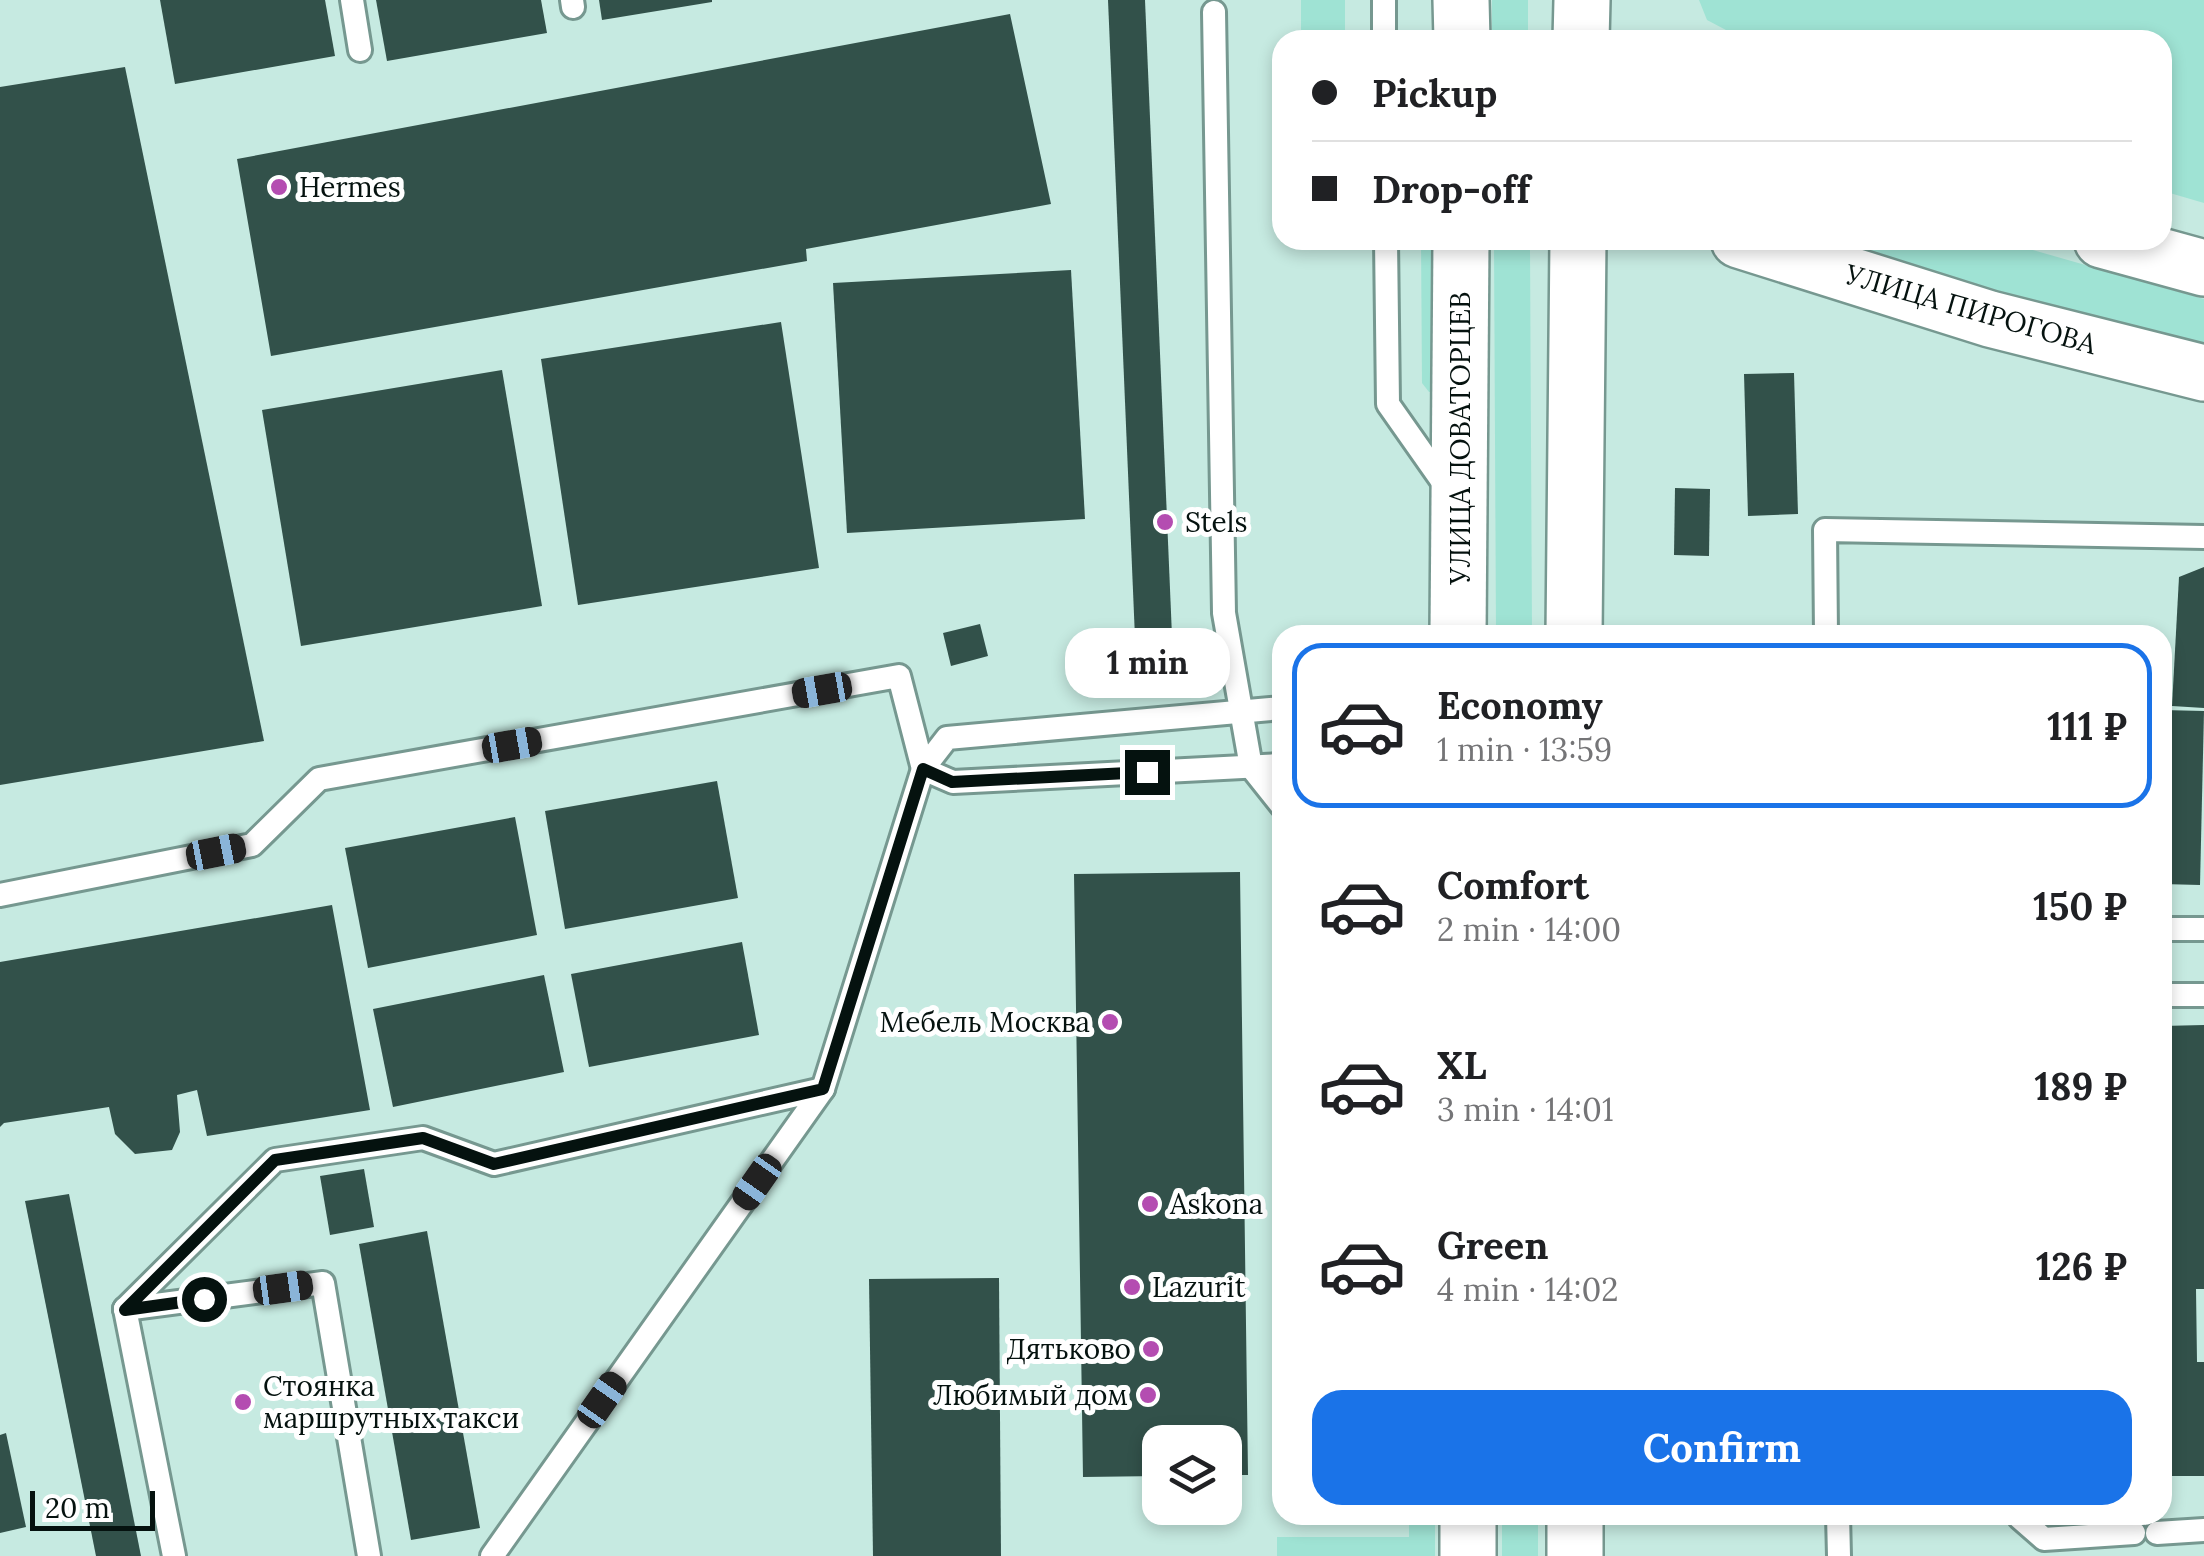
<!DOCTYPE html>
<meta charset="utf-8">
<style>
body{margin:0;font-family:Lora,serif;background:#f6f6f6;color:#202124;height:100vh;display:flex;flex-direction:column;font-size:38px;white-space:nowrap}
*{box-sizing:border-box;margin:0}
p{font-size:32px;color:#757577}
.icon{flex:none;width:55px;height:55px;fill:none;stroke:currentColor;stroke-width:2;stroke-linecap:round;stroke-linejoin:round}
.map{position:relative;flex:1;overflow:hidden}
.panel{position:absolute;left:1272px;top:625px;width:900px;height:900px;display:flex;flex-direction:column;background:#fff;border-radius:30px;box-shadow:0 5px 15px #0003}
.panel>*{flex:none}
.hud{position:absolute;left:1272px;top:30px;width:900px;height:220px;border-radius:30px;box-shadow:0 5px 15px #0003;display:grid;align-content:center;height:220px;padding:0 40px;background:#fff}
.tools{position:absolute;left:1142px;top:1425px;display:grid;gap:20px}
.tools a{display:grid;place-items:center;width:100px;height:100px;border-radius:20px;background:#fff;box-shadow:0 5px 15px #0003;font-size:50px}
.scale{position:absolute;left:30px;bottom:25px;width:125px;box-sizing:border-box;padding-left:10px;border:5px solid #05120f;border-top:0;font-size:28px;line-height:35px;white-space:nowrap;color:#05120f;-webkit-text-stroke:8px #fff;paint-order:stroke}
.end{position:absolute;width:45px;height:45px;margin:-22px;border:12px solid #05120f;background:#fff;box-shadow:0 0 0 5px #fff}
.from{border-radius:50%}
.bubble{position:absolute;height:70px;border-radius:30px;background:#fff;box-shadow:0 5px 15px #0003;font-size:32px;font-weight:800;line-height:70px;text-align:center}
.car{position:absolute;width:30px;height:60px;margin:-30px -15px;border-radius:12px;box-shadow:0 0 8px 2px #0007;background:linear-gradient(#222 24%,#8ab4d8 0 40%,#222 0 76%,#8ab4d8 0 86%,#222 0)}
.hud b{display:flex;align-items:center;gap:35px;height:95px;font-size:38px}
.hud b+b{border-top:2px solid #e0e0e0}
.hud i{width:25px;height:25px;background:#202124}
ul{padding:18px 0 0;list-style:none}
li{display:flex;align-items:center;gap:30px;height:165px;margin:0 20px 15px;padding:0 20px;border:5px solid transparent;border-radius:30px}
li div{flex:1}
li b{display:block;font-size:38px}
li em{font-style:normal;font-weight:800}
li.on{border-color:#1a73e8}
li>.icon{width:90px;height:90px;stroke-width:1.5}
.primary-button{display:flex;gap:20px;margin-top:auto;padding:20px 40px}
.primary-button a{flex:1;height:115px;border-radius:30px;background:#1a73e8;color:#fff;font-size:40px;font-weight:800;line-height:115px;text-align:center}
.map>svg:first-child{display:block}
.green{fill:#9fe3d4}
.building{fill:#32514a}
.lines{fill:none;stroke-linecap:round;stroke-linejoin:round}
.service-casing{stroke:#769890;stroke-width:28}
.secondary-casing{stroke:#769890;stroke-width:60}
.primary-casing{stroke:#769890;stroke-width:60}
.service{stroke:#fff;stroke-width:22}
.secondary{stroke:#fff;stroke-width:55}
.primary{stroke:#fff;stroke-width:55}
.route{stroke:#05120f;stroke-width:12}
.poi-dot{fill:#b44db1;stroke:#fff;stroke-width:4}
.labels{text-anchor:middle;dominant-baseline:central;stroke-width:10;stroke-linejoin:round;paint-order:stroke}
.poi-label{font-size:28px;fill:#05120f;stroke:#fff;text-anchor:start}
.street-label{font-size:28px;fill:#05120f;stroke:#fff}
</style>
<div class="map">
<svg width="2204" height="1556" viewBox="0 0 2204 1556">
<rect width="100%" height="100%" fill="#c6eae1"/>
<g class="green">
<rect x="1301" y="0" width="44" height="40"/>
<rect x="1492" y="0" width="36" height="40"/>
<polygon points="1699,0 2204,0 2204,203 2163,191 2162,40 1745,40 1707,20"/>
<polygon points="1421,240 1442,240 1436,392 1429,392 1422,383"/>
<polygon points="1494,240 1527,240 1530,247 1532,635 1496,635"/>
<polygon points="1821,240 1998,240 2204,299 2204,351 1986,294"/>
<polygon points="1409,1515 1435,1515 1435,1556 1277,1556 1277,1537 1409,1537"/>
<rect x="1502" y="1515" width="36" height="41"/>
</g>
<g class="building">
<polygon points="160,0 325,0 335,56 175,84"/>
<polygon points="376,0 541,0 547,33 387,61"/>
<polygon points="599,0 712,0 712,2 602,20"/>
<polygon points="1108,0 1145,0 1174,683 1137,685"/>
<polygon points="1010,14 1051,204 806,249 807,261 271,356 237,159"/>
<polygon points="125,67 264,741 0,785 0,87"/>
<polygon points="1071,270 1085,519 847,533 833,283"/>
<polygon points="781,322 819,568 578,605 541,359"/>
<polygon points="502,370 542,606 301,646 262,410"/>
<polygon points="1794,373 1798,514 1748,516 1744,374"/>
<polygon points="1675,488 1710,489 1709,556 1674,555"/>
<polygon points="2204,567 2204,708 2172,706 2179,577"/>
<polygon points="980,624 988,656 951,666 943,633"/>
<polygon points="2162,710 2204,711 2200,885 2162,884"/>
<polygon points="717,781 738,898 565,929 545,811"/>
<polygon points="515,817 537,935 368,968 345,848"/>
<polygon points="1240,872 1248,1475 1225,1475 1225,1442 1160,1442 1160,1476 1083,1477 1074,874"/>
<polygon points="332,905 370,1110 207,1136 197,1090 177,1095 180,1132 172,1150 135,1154 115,1134 109,1107 4,1123 0,1127 0,962"/>
<polygon points="742,942 759,1035 589,1067 571,974"/>
<polygon points="544,975 564,1072 393,1107 373,1009"/>
<polygon points="2204,1025 2204,1289 2196,1289 2197,1362 2204,1362 2204,1476 2162,1476 2162,1026"/>
<polygon points="364,1169 374,1227 330,1235 320,1176"/>
<polygon points="69,1194 141,1556 96,1556 25,1201"/>
<polygon points="427,1231 480,1528 411,1540 359,1244"/>
<polygon points="999,1278 1001,1556 873,1556 869,1279"/>
<polygon points="6,1433 26,1527 0,1533 0,1435"/>
<polygon points="1703,1515 1781,1515 1781,1521 1703,1523"/>
</g>
<g class="lines">
<defs>
<g id="service">
<polyline points="352,0 360,50"/>
<polyline points="572,0 573,7"/>
<polyline points="1384,0 1384,40"/>
<polyline points="1214,12 1224,613 1251,767 1282,806"/>
<polyline points="1386,240 1388,404 1447,488"/>
<polyline points="1826,635 1825,530 2204,537"/>
<polyline points="923,769 953,782 1282,765"/>
<polyline points="0,895 252,845 319,779 899,676 923,769"/>
<polyline points="2162,929 2204,929"/>
<polyline points="2162,995 2204,995"/>
<polyline points="125,1309 275,1160 423,1138 494,1164 823,1089"/>
<polyline points="125,1309 323,1283 369,1556"/>
<polyline points="125,1309 174,1556"/>
<polyline points="1838,1515 1839,1556"/>
<polyline points="2019,1515 2020,1518 2044,1539 2134,1533"/>
<polyline points="2157,1533 2204,1530"/>
<polyline points="492,1556 823,1089 923,769 947,738 1282,708"/>
</g>
<g id="secondary">
<polyline points="1739,240 1990,319 2204,373"/>
<polyline points="2102,240 2204,268"/>
</g>
<g id="primary">
<polyline points="1461,0 1462,40"/>
<polyline points="1581,40 1582,0"/>
<polyline points="1458,635 1461,240"/>
<polyline points="1574,635 1578,240"/>
<polyline points="1468,1515 1468,1556"/>
<polyline points="1575,1556 1575,1515"/>
</g>
</defs>
<use href="#service" class="service-casing"/>
<use href="#secondary" class="secondary-casing"/>
<use href="#primary" class="primary-casing"/>
<use href="#service" class="service"/>
<use href="#secondary" class="secondary"/>
<use href="#primary" class="primary"/>
</g>
<g class="lines">
<polyline class="route" points="204,1299 125,1310 275,1160 423,1138 494,1164 823,1089 923,769 952,782 1147,772"/>
</g>
<g class="poi-dot">
<circle cx="279" cy="187" r="10"/>
<circle cx="1165" cy="522" r="10"/>
<circle cx="1110" cy="1022" r="10"/>
<circle cx="1150" cy="1204" r="10"/>
<circle cx="1132" cy="1287" r="10"/>
<circle cx="1151" cy="1349" r="10"/>
<circle cx="1148" cy="1395" r="10"/>
<circle cx="243" cy="1402" r="10"/>
</g>
<g class="labels">
<g class="poi-label">
<text x="299" y="187">Hermes</text>
<text x="1185" y="522">Stels</text>
<text x="1090" y="1022" text-anchor="end">Мебель Москва</text>
<text x="1170" y="1204">Askona</text>
<text x="1152" y="1287">Lazurit</text>
<text x="1131" y="1349" text-anchor="end">Дятьково</text>
<text x="263" y="1386">Стоянка<tspan x="263" dy="32">маршрутных такси</tspan></text>
<text x="1128" y="1395" text-anchor="end">Любимый дом</text>
</g>
<g class="street-label">
<text transform="translate(1971 309) rotate(16)">УЛИЦА ПИРОГОВА</text>
<text transform="translate(1460 438) rotate(-90)">УЛИЦА ДОВАТОРЦЕВ</text>
</g>
</g>
</svg>
<div class="tools">
<a><svg class="icon" aria-label="layers" viewBox="0 0 24 24"><path d="M12 4l9 5-9 5-9-5zM3 14l9 5 9-5"/></svg></a>
</div>
<div class="scale">20 m</div>
<i class="end from" style="left:204px;top:1299px"></i>
<i class="end" style="left:1147px;top:772px"></i>
<div class="bubble" style="left:1065px;top:628px;width:165px">1 min</div>
<i class="car" style="left:822px;top:690px;rotate:260deg"></i>
<i class="car" style="left:512px;top:745px;rotate:80deg"></i>
<i class="car" style="left:216px;top:852px;rotate:79deg"></i>
<i class="car" style="left:757px;top:1182px;rotate:215deg"></i>
<i class="car" style="left:283px;top:1288px;rotate:82deg"></i>
<i class="car" style="left:602px;top:1400px;rotate:35deg"></i>
<div class="hud">
<b><i class="from"></i>Pickup</b>
<b><i></i>Drop-off</b>
</div>
<section class="panel">
<ul>
<li class="on"><svg class="icon" aria-label="car" viewBox="0 0 24 24"><path d="M5 17H2v-5l4-1 3-4h7l3 4 3 1v5h-3M9 17h6M6 11h13"/><circle cx="7" cy="17" r="2"/><circle cx="17" cy="17" r="2"/></svg><div><b>Economy</b><p>1 min · 13:59</p></div><em>111 ₽</em></li>
<li><svg class="icon" aria-label="car" viewBox="0 0 24 24"><path d="M5 17H2v-5l4-1 3-4h7l3 4 3 1v5h-3M9 17h6M6 11h13"/><circle cx="7" cy="17" r="2"/><circle cx="17" cy="17" r="2"/></svg><div><b>Comfort</b><p>2 min · 14:00</p></div><em>150 ₽</em></li>
<li><svg class="icon" aria-label="car" viewBox="0 0 24 24"><path d="M5 17H2v-5l4-1 3-4h7l3 4 3 1v5h-3M9 17h6M6 11h13"/><circle cx="7" cy="17" r="2"/><circle cx="17" cy="17" r="2"/></svg><div><b>XL</b><p>3 min · 14:01</p></div><em>189 ₽</em></li>
<li><svg class="icon" aria-label="car" viewBox="0 0 24 24"><path d="M5 17H2v-5l4-1 3-4h7l3 4 3 1v5h-3M9 17h6M6 11h13"/><circle cx="7" cy="17" r="2"/><circle cx="17" cy="17" r="2"/></svg><div><b>Green</b><p>4 min · 14:02</p></div><em>126 ₽</em></li>
</ul>
<div class="primary-button"><a>Confirm</a></div>
</section>
</div>
